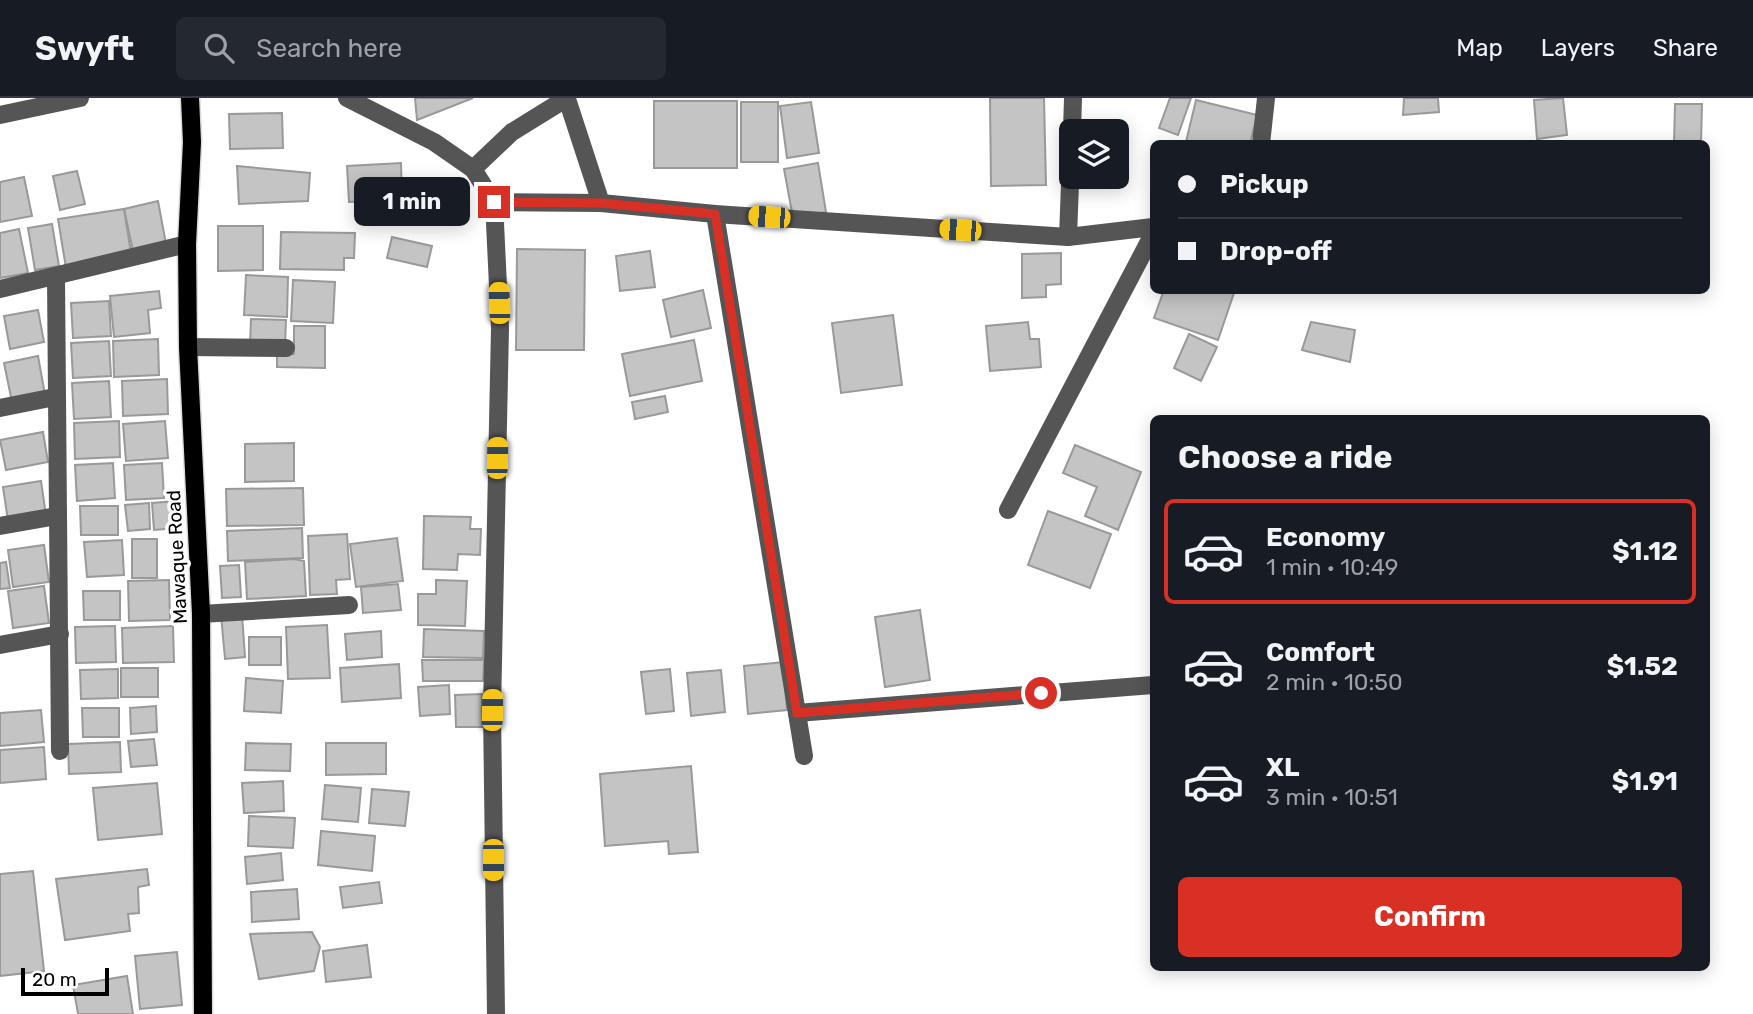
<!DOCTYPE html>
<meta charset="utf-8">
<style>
body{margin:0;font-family:Rubik,sans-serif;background:#242831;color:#f1f3f6;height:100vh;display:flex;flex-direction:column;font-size:26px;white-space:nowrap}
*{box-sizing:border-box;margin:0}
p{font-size:23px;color:#9ea1a6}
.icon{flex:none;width:38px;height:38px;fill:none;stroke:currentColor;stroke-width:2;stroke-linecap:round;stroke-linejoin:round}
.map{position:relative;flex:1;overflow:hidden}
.side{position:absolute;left:1150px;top:317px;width:560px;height:556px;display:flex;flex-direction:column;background:#171b24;border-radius:10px;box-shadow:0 4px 18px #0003}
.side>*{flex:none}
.guide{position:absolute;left:1150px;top:42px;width:560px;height:154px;border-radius:10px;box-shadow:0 4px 18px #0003;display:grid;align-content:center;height:154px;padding:0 28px;background:#171b24}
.controls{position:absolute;left:1059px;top:21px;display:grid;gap:14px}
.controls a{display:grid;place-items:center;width:70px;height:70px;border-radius:10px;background:#171b24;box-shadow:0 4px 18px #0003;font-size:35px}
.scale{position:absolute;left:21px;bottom:18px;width:88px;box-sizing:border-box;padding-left:7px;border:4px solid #000;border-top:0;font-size:19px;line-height:24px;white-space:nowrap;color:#000;-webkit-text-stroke:5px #fff;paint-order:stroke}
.end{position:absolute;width:32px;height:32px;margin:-16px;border:9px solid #d93025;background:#fff;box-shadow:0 0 0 4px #fff}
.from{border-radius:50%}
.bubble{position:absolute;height:49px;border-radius:10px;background:#171b24;box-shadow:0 4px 18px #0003;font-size:23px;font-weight:700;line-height:49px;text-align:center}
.car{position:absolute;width:21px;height:42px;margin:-21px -10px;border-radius:9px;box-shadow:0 0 5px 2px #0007;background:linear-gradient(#f5c518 24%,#345 0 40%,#f5c518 0 76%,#345 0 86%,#f5c518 0)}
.guide b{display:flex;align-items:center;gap:24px;height:66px;font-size:26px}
.guide b+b{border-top:2px solid #363941}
.guide i{width:18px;height:18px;background:#f1f3f6}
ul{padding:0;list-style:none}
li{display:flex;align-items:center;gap:21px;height:105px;margin:0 14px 10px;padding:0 14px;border:4px solid transparent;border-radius:10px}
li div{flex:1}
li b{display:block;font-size:26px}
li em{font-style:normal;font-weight:700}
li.active{border-color:#d93025}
li>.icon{width:63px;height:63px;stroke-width:1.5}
h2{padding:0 28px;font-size:32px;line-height:84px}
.cta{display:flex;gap:14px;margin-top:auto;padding:14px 28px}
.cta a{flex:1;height:80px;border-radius:10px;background:#d93025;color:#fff;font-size:28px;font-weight:700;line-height:80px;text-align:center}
header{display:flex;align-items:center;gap:42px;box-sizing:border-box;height:98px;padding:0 35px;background:#171b24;border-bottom:2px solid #363941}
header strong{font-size:33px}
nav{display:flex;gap:38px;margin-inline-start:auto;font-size:24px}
.search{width:490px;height:63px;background:#242831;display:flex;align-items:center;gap:18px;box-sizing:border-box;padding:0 24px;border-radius:10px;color:#9ea1a6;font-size:26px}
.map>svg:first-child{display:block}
.building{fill:#c4c4c4;stroke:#999;stroke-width:2}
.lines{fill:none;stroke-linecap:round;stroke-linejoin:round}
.major-casing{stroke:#dbdbdb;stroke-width:21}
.minor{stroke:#555;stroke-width:18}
.major{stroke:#000;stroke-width:18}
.route{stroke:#d93025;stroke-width:9}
.labels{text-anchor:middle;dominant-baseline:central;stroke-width:7;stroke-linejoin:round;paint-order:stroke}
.street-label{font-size:19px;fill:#000;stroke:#fff}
</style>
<header>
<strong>Swyft</strong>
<div class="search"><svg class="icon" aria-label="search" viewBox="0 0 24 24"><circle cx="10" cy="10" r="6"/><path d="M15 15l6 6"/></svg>Search here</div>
<nav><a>Map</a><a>Layers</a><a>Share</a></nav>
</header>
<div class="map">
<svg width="1753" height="916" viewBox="0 0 1753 916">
<rect width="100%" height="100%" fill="#fff"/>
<g class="building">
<polygon points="415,0 473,0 417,22"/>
<polygon points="990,0 1044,0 1046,87 991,88"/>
<polygon points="1170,0 1191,0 1178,37 1159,30"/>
<polygon points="1404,0 1438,0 1439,14 1403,17"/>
<polygon points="1563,0 1567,37 1537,41 1534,2"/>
<polygon points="1196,2 1257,17 1250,46 1186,44"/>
<rect x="654" y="3" width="83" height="67"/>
<rect x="741" y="4" width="37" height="60"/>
<polygon points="811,4 819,55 787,60 780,8"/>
<polygon points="1675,6 1702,6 1701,46 1674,46"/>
<polygon points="282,15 283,50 230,51 229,16"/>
<polygon points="401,65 402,101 349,104 347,68"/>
<polygon points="818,65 826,114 793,120 784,71"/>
<polygon points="237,68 310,75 308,103 239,106"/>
<polygon points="77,73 85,106 60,112 53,78"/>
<polygon points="24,79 32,118 0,124 0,84"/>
<polygon points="158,103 166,146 133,153 124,111"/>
<polygon points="124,111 131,155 66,170 58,121"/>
<polygon points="52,126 59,168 35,172 28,130"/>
<polygon points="218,128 263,128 263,172 218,173"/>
<polygon points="19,131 28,175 0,180 0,135"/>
<polygon points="281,134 355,135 354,160 344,160 344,172 280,171"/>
<polygon points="392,139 432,148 427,169 387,160"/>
<polygon points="517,151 585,152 584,252 516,252"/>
<polygon points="650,153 655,189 620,193 616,158"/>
<polygon points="1061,155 1061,186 1046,187 1046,199 1022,200 1022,156"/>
<polygon points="246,177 288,179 287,219 244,217"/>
<polygon points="293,182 335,184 333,225 291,223"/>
<polygon points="703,192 711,230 671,239 663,202"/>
<polygon points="1164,192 1235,192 1218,242 1154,220"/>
<polygon points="159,193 161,210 148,212 150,235 114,239 110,198"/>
<polygon points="109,203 111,238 73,240 71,205"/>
<polygon points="38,212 44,244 10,251 4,218"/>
<polygon points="893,217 902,287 841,295 832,225"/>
<polygon points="251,221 286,222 285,247 250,246"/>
<polygon points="1028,224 1030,241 1039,241 1041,269 990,273 986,228"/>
<polygon points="1311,224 1355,232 1350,264 1302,252"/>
<polygon points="294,228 325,228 325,270 277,269 277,256 294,256"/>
<polygon points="1189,236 1217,249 1201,283 1174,270"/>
<polygon points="158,241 159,277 114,279 113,243"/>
<polygon points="694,242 702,283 630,298 622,256"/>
<polygon points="109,243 111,278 73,280 71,245"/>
<polygon points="38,258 45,297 12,304 4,265"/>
<polygon points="167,281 168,316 123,318 122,283"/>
<polygon points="109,283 111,319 74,321 72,285"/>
<polygon points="665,298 668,314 635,321 632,304"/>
<polygon points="119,323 120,359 75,361 74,325"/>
<polygon points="165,323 168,360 126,363 123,326"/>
<polygon points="43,334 48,364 6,372 0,342"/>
<polygon points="294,345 294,383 245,384 245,346"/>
<polygon points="1075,347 1141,374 1118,432 1085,418 1097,389 1063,375"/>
<polygon points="113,365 115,400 77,403 75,367"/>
<polygon points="162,365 164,400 126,402 124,367"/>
<polygon points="41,383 46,417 8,423 3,389"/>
<polygon points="303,390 304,427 227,428 226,391"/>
<polygon points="176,403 177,430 154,432 152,405"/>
<polygon points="149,405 150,431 128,433 125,407"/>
<polygon points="80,408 118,408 118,437 81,437"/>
<polygon points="1048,413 1111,436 1090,490 1028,467"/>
<polygon points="424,418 471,419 470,431 481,431 480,457 458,456 457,472 423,471"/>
<polygon points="302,430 303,460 228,463 227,433"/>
<polygon points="347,436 350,481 336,482 337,496 310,497 308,438"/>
<polygon points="397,440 403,483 356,489 350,446"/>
<rect x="132" y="441" width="25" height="39"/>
<polygon points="122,442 124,477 87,479 84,444"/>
<polygon points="44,447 49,484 13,489 8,452"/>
<polygon points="294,461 304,463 306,498 247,501 245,464"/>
<polygon points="6,464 10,490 0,491 0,465"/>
<polygon points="239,467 241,499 222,500 220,468"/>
<polygon points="169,482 170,522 129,523 128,483"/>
<polygon points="436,482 467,483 465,528 418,527 418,496 436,496"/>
<polygon points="398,486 401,512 363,515 361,489"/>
<polygon points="44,488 49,525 13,530 8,493"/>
<polygon points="83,493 120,493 120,522 84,522"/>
<polygon points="920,512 930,582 885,589 875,519"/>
<polygon points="242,516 245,559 225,561 221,517"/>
<polygon points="327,527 330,580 288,581 286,529"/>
<polygon points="115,528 116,564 76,565 75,529"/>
<polygon points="173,528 174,564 123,565 122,530"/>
<polygon points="424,531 484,533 483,560 423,559"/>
<polygon points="381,533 382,559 347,562 345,536"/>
<rect x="249" y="539" width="32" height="28"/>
<polygon points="422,562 484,562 483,583 423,583"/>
<polygon points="783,564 787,612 748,616 744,568"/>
<polygon points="399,566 401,600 342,604 340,570"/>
<rect x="121" y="570" width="37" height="29"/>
<polygon points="118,571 118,600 81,601 80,572"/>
<polygon points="670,571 674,613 646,616 641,574"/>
<polygon points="721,572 725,614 691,618 687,575"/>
<polygon points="246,580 283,583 281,615 244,613"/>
<polygon points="449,587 450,616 420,618 418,589"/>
<polygon points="482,596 482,629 456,629 455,597"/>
<polygon points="156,608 157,634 131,636 130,610"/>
<polygon points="82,610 119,610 119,639 83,639"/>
<polygon points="41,612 44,644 0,648 0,615"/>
<polygon points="154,641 157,667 131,669 128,643"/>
<polygon points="120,644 121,674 69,676 68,646"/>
<polygon points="246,645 291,646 290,673 245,672"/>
<polygon points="326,645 386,645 386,676 326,677"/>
<polygon points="44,649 46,681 0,685 0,652"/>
<polygon points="691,668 698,754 669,756 668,743 605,748 600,676"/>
<polygon points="283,683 284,713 244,715 242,685"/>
<polygon points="157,685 162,736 98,742 93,690"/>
<polygon points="325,687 361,690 358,724 322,721"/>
<polygon points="372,691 409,694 405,728 369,725"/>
<polygon points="249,718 295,720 293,750 248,748"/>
<polygon points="321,733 375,738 372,773 318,767"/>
<polygon points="281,755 283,782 247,786 245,759"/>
<polygon points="147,771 149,787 138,789 139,815 128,816 130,833 65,842 56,781"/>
<polygon points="33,773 44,873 0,878 0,776"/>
<polygon points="379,784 382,805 343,810 340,789"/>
<polygon points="297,791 299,821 252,824 251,794"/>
<polygon points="312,834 320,849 314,873 259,881 250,836"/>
<polygon points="367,847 371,879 326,884 323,853"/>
<polygon points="177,854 182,907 140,911 135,858"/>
<polygon points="127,878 133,916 78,916 73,887"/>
</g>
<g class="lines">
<defs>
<polyline id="major" points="190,0 192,44 187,146 188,249 201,516 203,916"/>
</defs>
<use href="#major" class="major-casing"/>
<g class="minor">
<polyline points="347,0 434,44 473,71 494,104 601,105 715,116 1068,139 1153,129"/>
<polyline points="567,1 601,105"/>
<polyline points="0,17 80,0"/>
<polyline points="1072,33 1073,0"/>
<polyline points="1261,46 1266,0"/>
<polyline points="473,71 512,34 567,0"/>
<polyline points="494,104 500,230 492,612 496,916"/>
<polyline points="715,116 804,658"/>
<polyline points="1068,139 1071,59"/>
<polyline points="56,180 60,653"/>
<polyline points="0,191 187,146"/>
<polyline points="188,249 286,250"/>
<polyline points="0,310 55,299"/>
<polyline points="1008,412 1153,136"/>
<polyline points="0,428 57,418"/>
<polyline points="201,516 349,507"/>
<polyline points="0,547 60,536"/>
<polyline points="797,615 1153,587"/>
</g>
<use href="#major" class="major"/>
</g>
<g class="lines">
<polyline class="route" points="494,104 601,105 715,116 797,615 1041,595"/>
</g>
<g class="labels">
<g class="street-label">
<text transform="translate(177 459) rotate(-93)">Mawaque Road</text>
</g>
</g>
</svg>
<div class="controls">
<a><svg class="icon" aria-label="layers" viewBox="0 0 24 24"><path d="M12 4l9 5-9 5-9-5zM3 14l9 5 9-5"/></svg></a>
</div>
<div class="scale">20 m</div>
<i class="end from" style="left:1041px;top:595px"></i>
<i class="end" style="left:494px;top:104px"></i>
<div class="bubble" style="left:354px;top:79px;width:116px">1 min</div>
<i class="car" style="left:769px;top:119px;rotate:274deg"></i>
<i class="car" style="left:960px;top:132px;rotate:274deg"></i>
<i class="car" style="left:499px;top:205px;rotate:358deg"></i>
<i class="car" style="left:497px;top:360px;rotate:1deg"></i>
<i class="car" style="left:492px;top:612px;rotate:1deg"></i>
<i class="car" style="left:493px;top:762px;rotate:180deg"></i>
<div class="guide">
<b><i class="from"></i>Pickup</b>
<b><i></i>Drop-off</b>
</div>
<section class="side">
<h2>Choose a ride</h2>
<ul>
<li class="active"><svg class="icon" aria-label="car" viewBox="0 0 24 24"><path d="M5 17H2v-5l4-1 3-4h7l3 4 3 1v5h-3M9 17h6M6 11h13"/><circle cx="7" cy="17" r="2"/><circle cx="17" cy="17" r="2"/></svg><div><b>Economy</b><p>1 min · 10:49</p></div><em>$1.12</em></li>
<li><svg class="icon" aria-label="car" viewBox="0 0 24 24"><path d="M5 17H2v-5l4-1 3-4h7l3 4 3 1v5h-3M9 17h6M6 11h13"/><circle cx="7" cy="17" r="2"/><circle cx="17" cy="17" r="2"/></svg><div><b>Comfort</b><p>2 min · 10:50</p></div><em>$1.52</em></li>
<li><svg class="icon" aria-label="car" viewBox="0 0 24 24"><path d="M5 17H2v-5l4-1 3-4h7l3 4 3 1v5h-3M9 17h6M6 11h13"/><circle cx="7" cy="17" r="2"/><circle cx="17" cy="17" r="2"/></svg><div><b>XL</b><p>3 min · 10:51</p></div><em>$1.91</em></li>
</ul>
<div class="cta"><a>Confirm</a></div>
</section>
</div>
